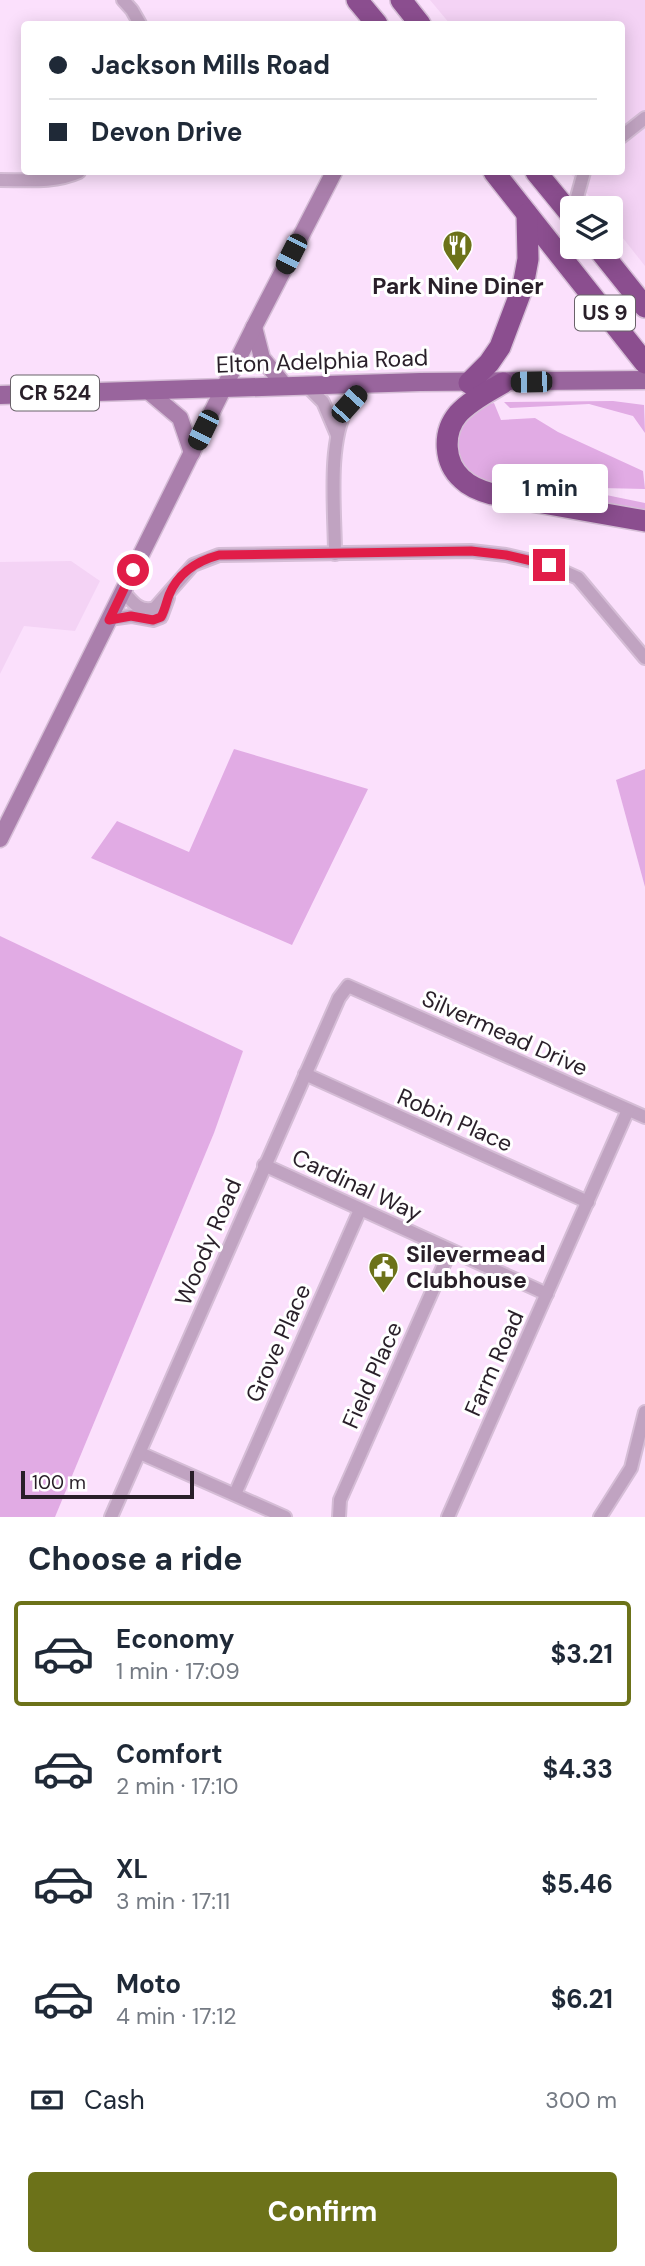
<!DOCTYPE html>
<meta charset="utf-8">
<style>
body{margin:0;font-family:"DM Sans",sans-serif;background:#f2f2f3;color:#1f2937;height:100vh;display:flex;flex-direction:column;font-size:26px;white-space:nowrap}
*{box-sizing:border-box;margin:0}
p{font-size:23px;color:#747a83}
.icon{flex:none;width:38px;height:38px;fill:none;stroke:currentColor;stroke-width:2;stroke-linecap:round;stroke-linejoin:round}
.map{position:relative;height:1517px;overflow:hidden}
.sheet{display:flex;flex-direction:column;background:#fff;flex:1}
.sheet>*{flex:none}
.hud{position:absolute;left:21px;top:21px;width:604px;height:154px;border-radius:7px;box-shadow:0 4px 18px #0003;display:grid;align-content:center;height:154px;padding:0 28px;background:#fff}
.controls{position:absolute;left:560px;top:196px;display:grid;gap:14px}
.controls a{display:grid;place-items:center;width:63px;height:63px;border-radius:7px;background:#fff;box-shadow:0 4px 18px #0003;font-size:35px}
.scale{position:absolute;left:21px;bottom:18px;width:173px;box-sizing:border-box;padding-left:7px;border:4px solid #291f29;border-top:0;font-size:19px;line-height:24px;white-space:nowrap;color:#291f29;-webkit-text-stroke:5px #fff;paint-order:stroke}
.end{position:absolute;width:32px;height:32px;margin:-16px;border:9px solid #e11d48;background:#fff;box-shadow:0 0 0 4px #fff}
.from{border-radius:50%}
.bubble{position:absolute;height:49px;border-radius:7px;background:#fff;box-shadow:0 4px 18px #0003;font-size:23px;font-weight:700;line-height:49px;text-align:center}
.car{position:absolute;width:21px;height:42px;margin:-21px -10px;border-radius:9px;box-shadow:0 0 5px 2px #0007;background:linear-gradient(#222 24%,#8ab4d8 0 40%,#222 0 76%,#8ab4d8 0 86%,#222 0)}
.hud b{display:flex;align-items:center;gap:24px;height:66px;font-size:26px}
.hud b+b{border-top:2px solid #e0e1e3}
.hud i{width:18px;height:18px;background:#1f2937}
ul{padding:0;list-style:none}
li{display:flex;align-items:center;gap:21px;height:105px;margin:0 14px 10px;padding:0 14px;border:4px solid transparent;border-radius:7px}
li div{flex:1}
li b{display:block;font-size:26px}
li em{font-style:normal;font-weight:700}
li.selected{border-color:#6c7219}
li>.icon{width:63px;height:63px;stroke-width:1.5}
h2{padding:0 28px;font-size:32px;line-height:84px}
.pay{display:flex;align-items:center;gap:18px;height:77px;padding:0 28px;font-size:26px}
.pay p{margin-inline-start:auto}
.cta{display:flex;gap:14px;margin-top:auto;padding:14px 28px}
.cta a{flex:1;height:80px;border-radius:7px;background:#6c7219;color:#fff;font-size:28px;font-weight:700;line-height:80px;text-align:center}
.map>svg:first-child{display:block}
.built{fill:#f4d3f5}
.green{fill:#e1abe4}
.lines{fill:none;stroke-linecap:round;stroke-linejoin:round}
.street-casing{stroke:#d5bdd6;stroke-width:16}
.secondary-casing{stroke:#d5bdd6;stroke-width:19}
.primary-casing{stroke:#d5bdd6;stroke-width:21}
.highway-casing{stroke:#d5bdd6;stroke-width:24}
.street{stroke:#c0a3c1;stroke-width:12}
.secondary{stroke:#aa7fac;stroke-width:16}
.primary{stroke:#99659d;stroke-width:18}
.highway{stroke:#8b4e8f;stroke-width:21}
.route{stroke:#e11d48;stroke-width:9}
.labels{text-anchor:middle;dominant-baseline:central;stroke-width:6;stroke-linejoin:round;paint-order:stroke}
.shield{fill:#fff;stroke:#696269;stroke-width:2}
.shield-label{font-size:21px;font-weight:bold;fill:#291f29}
.poi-label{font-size:23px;font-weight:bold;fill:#291f29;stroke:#fff}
.street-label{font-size:23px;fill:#291f29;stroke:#fff}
</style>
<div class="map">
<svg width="645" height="1517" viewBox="0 0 645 1517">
<rect width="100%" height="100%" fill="#fbe0fc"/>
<g class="built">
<polygon points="430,0 645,0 645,266 611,223 611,208 599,208 569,172 621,172 621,24 450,24"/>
<polygon points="71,561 100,581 75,631 24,626 0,674 0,562"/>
</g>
<g class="green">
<polygon points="613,401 644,405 645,433 633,416 589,404 510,408 504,402"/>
<path d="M494,403L501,420L535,418L558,432L643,471L645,489L602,488L555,472L520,468L514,476L645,503V515L493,486C482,482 472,478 464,469C443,442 465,408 494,403Z"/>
<polygon points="234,749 368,789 292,945 91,858 117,821 189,852"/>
<polygon points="645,769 645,887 616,780"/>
<polygon points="0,936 243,1051 214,1133 55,1517 0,1517"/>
</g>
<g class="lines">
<defs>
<g id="street">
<polyline points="123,0 132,10 140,24"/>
<polyline points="621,137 645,118"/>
<path d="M0,180C26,180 55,183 79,172"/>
<polyline points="574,208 584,172"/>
<polyline points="306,385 323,402 337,435"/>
<path d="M335,554C335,513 327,444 347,408C351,399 361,391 368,383"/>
<path d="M123,591C132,602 140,613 155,608L193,565L219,555L471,551L506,555L549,565L578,578L645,658"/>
<polyline points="109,619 131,616 153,620 161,617 168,598"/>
<polyline points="305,1074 588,1202"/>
<polyline points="264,1165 547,1294"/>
<polyline points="140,1453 285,1517"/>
<polyline points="235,1494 360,1210"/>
<polyline points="111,1517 339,998 348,986 645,1117"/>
<polyline points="339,1517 340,1500 450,1251"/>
<polyline points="448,1517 628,1110"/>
<polyline points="600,1517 631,1468 645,1412"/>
</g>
<g id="secondary">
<polyline points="254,327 262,358 285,386"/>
<polyline points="148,391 180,418 192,453"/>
<polyline points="0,839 254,327 334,172"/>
</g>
<polyline id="primary" points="0,395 420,382 645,380"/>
<g id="highway">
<polyline points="357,0 377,24"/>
<polyline points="401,0 420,24"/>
<polyline points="494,172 645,363"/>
<polyline points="536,172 572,216"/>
<polyline points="597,247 645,307"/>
<polyline points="469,383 489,363 500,347 523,286 528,259 527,214"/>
<path d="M503,383C488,392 471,400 458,414C442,433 444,463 462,479C470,487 481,491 492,494L645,521"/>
</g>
</defs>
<use href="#street" class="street-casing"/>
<use href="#secondary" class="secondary-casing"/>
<use href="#primary" class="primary-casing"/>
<use href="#highway" class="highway-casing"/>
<use href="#street" class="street"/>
<use href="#secondary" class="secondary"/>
<use href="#primary" class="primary"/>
<use href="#highway" class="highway"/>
</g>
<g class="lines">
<path class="route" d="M133,570L109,620L131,616L153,620L161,617C165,610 166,603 169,595C178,573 197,561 219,555L471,551L506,555L549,565"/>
</g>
<defs>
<symbol id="restaurant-pin" viewBox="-11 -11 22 30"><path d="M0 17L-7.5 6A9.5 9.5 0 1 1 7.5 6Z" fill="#6c7219" stroke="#fff"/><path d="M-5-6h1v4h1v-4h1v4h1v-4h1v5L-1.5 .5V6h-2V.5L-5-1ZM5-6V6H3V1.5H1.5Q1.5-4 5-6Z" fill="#fff"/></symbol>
<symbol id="civic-pin" viewBox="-11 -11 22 30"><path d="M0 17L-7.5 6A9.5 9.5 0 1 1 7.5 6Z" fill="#6c7219" stroke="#fff"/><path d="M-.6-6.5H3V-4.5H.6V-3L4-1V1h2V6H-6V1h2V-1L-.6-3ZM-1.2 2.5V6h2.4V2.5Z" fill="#fff"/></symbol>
</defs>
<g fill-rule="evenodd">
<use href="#restaurant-pin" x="440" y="228" width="35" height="47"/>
<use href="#civic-pin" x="366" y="1250" width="35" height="47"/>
</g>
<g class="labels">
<g class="shield">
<rect x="575" y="295.5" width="60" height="35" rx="5"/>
<rect x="11" y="375.5" width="88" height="35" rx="5"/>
</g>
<g class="shield-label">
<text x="605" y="313">US 9</text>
<text x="55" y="393">CR 524</text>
</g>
<g class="poi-label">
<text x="458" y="286">Park Nine Diner</text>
<text x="406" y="1254" text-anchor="start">Silevermead<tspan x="406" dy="26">Clubhouse</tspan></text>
</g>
<g class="street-label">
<text transform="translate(322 361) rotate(-2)">Elton Adelphia Road</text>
<text transform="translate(505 1033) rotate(24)">Silvermead Drive</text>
<text transform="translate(455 1120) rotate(24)">Robin Place</text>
<text transform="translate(357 1185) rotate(25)">Cardinal Way</text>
<text transform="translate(208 1242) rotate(-67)">Woody Road</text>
<text transform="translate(278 1343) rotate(-66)">Grove Place</text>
<text transform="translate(494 1363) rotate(-66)">Farm Road</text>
<text transform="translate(372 1375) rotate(-66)">Field Place</text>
</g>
</g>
</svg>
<div class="controls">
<a><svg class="icon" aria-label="layers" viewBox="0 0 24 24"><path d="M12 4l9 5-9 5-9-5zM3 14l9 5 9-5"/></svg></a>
</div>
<div class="scale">100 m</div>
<i class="end from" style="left:133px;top:570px"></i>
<i class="end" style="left:549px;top:565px"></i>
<div class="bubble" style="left:492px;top:464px;width:116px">1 min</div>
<i class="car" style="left:291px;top:254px;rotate:207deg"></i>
<i class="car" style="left:531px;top:382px;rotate:269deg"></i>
<i class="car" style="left:349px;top:404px;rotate:42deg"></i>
<i class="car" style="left:203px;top:430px;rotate:206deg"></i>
<div class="hud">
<b><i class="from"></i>Jackson Mills Road</b>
<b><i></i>Devon Drive</b>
</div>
</div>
<section class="sheet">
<h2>Choose a ride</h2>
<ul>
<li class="selected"><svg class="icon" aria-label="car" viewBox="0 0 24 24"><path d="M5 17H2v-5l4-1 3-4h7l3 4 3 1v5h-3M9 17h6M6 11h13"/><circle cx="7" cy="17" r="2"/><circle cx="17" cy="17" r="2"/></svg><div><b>Economy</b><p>1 min · 17:09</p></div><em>$3.21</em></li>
<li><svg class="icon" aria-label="car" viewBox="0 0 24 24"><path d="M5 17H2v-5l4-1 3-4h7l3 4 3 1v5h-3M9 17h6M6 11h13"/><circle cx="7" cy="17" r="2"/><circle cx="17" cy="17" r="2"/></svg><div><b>Comfort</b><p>2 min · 17:10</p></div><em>$4.33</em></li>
<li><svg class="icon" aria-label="car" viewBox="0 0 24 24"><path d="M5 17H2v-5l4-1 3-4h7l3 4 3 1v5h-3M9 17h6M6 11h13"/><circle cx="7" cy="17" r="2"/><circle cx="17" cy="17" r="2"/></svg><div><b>XL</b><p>3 min · 17:11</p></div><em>$5.46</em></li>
<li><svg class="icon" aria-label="car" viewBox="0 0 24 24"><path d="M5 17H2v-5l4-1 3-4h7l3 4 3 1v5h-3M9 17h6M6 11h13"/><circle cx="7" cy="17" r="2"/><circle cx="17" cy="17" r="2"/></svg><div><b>Moto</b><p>4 min · 17:12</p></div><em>$6.21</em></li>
</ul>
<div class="pay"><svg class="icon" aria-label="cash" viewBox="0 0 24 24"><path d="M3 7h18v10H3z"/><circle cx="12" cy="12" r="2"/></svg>Cash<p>300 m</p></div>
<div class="cta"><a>Confirm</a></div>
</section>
